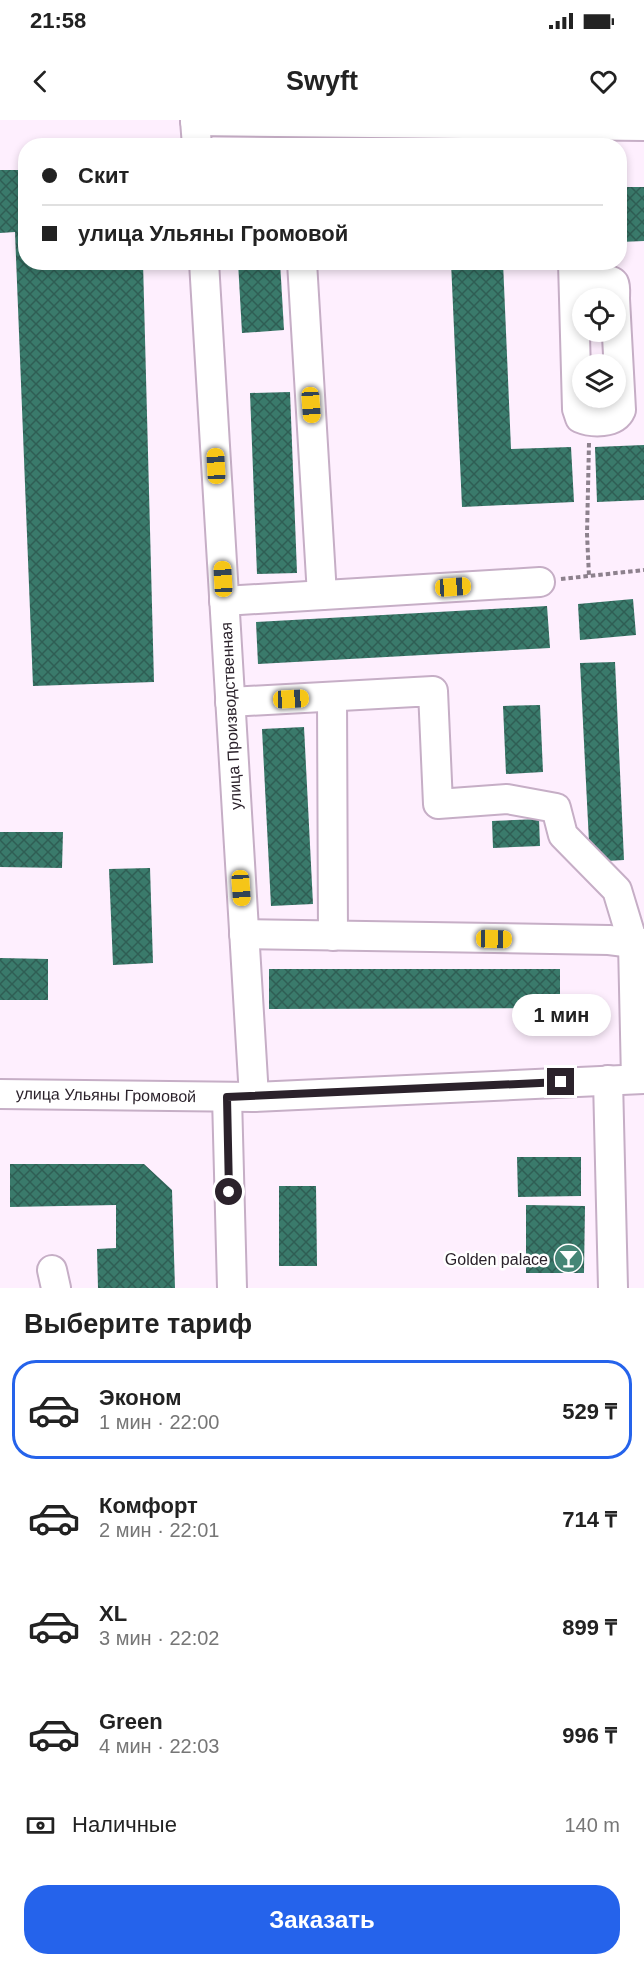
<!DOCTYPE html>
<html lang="ru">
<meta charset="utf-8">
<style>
body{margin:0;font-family:Arial,sans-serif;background:#f6f6f6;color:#222;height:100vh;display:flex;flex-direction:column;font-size:22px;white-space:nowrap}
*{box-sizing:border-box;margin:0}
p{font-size:20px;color:#767676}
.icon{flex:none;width:33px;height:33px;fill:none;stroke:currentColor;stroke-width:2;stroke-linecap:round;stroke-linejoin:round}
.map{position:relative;height:1168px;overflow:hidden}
.panel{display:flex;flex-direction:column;background:#fff;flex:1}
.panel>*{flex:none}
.banner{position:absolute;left:18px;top:18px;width:609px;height:132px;border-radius:24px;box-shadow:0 3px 9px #0003;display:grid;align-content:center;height:132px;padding:0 24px;background:#fff}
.fabs{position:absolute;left:572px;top:168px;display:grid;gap:12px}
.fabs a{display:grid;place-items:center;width:54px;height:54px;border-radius:50%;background:#fff;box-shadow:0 3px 9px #0003;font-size:30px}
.end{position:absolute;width:27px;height:27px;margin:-14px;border:8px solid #2b222b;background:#fff;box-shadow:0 0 0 3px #fff}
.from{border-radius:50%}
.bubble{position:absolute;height:42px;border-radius:21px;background:#fff;box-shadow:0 3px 9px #0003;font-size:20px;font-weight:700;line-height:42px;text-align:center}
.car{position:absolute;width:18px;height:36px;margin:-18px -9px;border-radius:8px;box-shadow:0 0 4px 2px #0007;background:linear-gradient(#f5c518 24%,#345 0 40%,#f5c518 0 76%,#345 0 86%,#f5c518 0)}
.banner b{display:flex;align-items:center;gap:21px;height:57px;font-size:22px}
.banner b+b{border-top:2px solid #e0e0e0}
.banner i{width:15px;height:15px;background:#222}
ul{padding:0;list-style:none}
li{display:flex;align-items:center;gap:18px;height:99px;margin:0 12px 9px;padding:0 12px;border:3px solid transparent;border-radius:24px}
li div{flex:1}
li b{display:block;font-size:22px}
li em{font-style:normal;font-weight:700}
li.on{border-color:#2563eb}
li>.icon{width:54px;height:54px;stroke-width:1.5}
h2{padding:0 24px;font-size:27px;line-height:72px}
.pay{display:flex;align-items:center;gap:15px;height:66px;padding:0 24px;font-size:22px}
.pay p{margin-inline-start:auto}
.action{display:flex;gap:12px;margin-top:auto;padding:12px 24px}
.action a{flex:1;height:69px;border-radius:24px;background:#2563eb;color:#fff;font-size:24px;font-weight:700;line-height:69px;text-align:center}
.status{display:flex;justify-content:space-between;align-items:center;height:42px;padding:0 30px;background:#fff;direction:ltr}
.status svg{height:16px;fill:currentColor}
header{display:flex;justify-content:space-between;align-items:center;height:78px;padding:0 24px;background:#fff;font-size:27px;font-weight:700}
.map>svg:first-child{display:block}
.building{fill:url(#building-cross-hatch)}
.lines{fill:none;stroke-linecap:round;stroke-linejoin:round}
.minor-casing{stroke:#c6aec6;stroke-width:32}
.path{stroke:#8d818d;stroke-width:4;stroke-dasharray:4.5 3;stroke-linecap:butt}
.minor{stroke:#fff;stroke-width:28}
.route{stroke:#2b222b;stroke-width:8}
.labels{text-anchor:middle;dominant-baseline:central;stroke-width:5;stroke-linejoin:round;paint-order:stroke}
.street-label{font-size:16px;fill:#2b222b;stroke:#fff}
.poi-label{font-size:16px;fill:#2b222b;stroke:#fff;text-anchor:end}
</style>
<div class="status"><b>21:58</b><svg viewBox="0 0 49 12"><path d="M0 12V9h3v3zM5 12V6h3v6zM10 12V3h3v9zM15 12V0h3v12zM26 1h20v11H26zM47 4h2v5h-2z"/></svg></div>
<header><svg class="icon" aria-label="back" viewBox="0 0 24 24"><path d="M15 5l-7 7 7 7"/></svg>Swyft<svg class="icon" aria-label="heart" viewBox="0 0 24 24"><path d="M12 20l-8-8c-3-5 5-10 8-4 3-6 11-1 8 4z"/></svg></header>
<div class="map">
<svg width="644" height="1168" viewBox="0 0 644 1168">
<defs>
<pattern id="building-cross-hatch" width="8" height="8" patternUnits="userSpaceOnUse" patternTransform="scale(1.5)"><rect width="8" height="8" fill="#3a7a6b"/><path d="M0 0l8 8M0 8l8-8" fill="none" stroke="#2f5e54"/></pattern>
</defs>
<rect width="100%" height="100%" fill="#feeffe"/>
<g class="building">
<polygon points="0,50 26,50 26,142 143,142 154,562 33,566 15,112 0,113"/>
<polygon points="620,67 644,67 644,121 620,122"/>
<polygon points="238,142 280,142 284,210 242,213"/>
<polygon points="451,142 503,142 511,329 571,327 574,382 462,387"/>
<polygon points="290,272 297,453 257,454 250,273"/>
<polygon points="644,325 644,380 597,382 595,327"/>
<polygon points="633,479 636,515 580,520 578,484"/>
<polygon points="547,486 550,528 258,544 256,502"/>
<polygon points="615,542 624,740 590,742 580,543"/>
<polygon points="540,585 543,652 506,654 503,586"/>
<polygon points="304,607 313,784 271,786 262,609"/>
<polygon points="539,699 540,726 493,728 492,701"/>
<polygon points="0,712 63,712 62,748 0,747"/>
<polygon points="150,748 153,843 113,845 109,749"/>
<polygon points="0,838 48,839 48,880 0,880"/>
<polygon points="269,849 560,849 560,888 269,889"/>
<polygon points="517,1037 581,1037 581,1076 518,1077"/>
<polygon points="10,1044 144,1044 172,1070 175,1168 98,1168 97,1129 116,1128 116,1085 10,1087"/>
<polygon points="279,1066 316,1066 317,1146 279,1146"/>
<polygon points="526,1085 585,1086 584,1153 526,1153"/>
</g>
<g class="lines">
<defs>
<g id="minor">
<polyline points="195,0 197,26"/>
<polyline points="195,1 644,6"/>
<polyline points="204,142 254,977"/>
<polyline points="302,142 322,475"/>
<path d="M573,142L577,289L580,298C592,303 615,304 621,290L615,179"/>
<path d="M574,161C582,160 609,156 614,163C616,167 615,175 615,178"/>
<polyline points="224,481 540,462"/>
<polyline points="332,577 333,816"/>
<polyline points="230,582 433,571 438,684 507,679 556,688 563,715 617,770 633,823"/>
<polyline points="244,814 609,820 633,823"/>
<polyline points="636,959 633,823 644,823"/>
<polyline points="608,960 613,1168"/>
<polyline points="0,974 254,977 644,959"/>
<polyline points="227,977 232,1168"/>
<polyline points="52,1150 56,1168"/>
</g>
</defs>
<use href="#minor" class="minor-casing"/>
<g class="path">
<polyline points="589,323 587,414 589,456"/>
<polyline points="561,459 644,450"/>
</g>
<use href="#minor" class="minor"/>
</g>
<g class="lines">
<polyline class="route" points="229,1072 227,977 561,962"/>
</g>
<defs>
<symbol id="bar-disc" viewBox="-11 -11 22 22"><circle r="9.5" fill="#458676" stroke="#fff"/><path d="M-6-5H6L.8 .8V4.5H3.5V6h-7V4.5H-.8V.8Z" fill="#fff"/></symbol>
</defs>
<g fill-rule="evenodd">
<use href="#bar-disc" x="552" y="1122" width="33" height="33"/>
</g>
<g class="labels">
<g class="street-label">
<text transform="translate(231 596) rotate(-93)">улица Производственная</text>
<text transform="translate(106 975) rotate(1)">улица Ульяны Громовой</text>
</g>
<g class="poi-label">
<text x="548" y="1139">Golden palace</text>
</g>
</g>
</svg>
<div class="fabs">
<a><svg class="icon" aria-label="locate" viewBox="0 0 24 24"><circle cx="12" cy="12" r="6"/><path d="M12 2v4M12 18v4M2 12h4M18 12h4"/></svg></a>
<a><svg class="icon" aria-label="layers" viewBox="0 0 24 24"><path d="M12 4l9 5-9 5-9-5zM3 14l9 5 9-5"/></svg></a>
</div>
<i class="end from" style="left:229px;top:1072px"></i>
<i class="end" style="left:561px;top:962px"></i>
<div class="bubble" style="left:512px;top:874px;width:99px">1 мин</div>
<i class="car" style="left:311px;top:285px;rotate:176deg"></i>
<i class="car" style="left:216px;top:346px;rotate:357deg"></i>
<i class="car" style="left:223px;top:459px;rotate:357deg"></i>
<i class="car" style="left:453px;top:467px;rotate:86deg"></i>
<i class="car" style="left:291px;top:579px;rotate:87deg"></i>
<i class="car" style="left:241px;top:768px;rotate:176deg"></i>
<i class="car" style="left:494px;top:819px;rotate:91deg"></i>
<div class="banner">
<b><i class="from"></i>Скит</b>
<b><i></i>улица Ульяны Громовой</b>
</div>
</div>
<section class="panel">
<h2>Выберите тариф</h2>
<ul>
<li class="on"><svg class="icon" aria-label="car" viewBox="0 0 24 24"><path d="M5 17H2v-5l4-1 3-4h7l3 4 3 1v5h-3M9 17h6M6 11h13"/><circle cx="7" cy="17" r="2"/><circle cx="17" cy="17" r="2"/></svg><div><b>Эконом</b><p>1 мин · 22:00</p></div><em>529 ₸</em></li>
<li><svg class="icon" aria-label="car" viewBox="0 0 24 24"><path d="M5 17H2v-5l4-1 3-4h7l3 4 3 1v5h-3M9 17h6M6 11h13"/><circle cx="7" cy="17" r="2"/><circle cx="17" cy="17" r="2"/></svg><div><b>Комфорт</b><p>2 мин · 22:01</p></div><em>714 ₸</em></li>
<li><svg class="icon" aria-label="car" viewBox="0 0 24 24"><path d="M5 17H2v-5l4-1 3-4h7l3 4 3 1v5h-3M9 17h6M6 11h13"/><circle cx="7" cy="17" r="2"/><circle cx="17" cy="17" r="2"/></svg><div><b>XL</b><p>3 мин · 22:02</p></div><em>899 ₸</em></li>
<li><svg class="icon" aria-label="car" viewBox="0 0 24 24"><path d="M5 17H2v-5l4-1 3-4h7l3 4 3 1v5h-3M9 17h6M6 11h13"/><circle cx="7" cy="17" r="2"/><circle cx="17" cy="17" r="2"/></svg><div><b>Green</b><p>4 мин · 22:03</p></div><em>996 ₸</em></li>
</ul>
<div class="pay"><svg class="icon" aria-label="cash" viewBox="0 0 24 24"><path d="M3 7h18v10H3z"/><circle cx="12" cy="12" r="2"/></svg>Наличные<p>140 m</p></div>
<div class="action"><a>Заказать</a></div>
</section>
